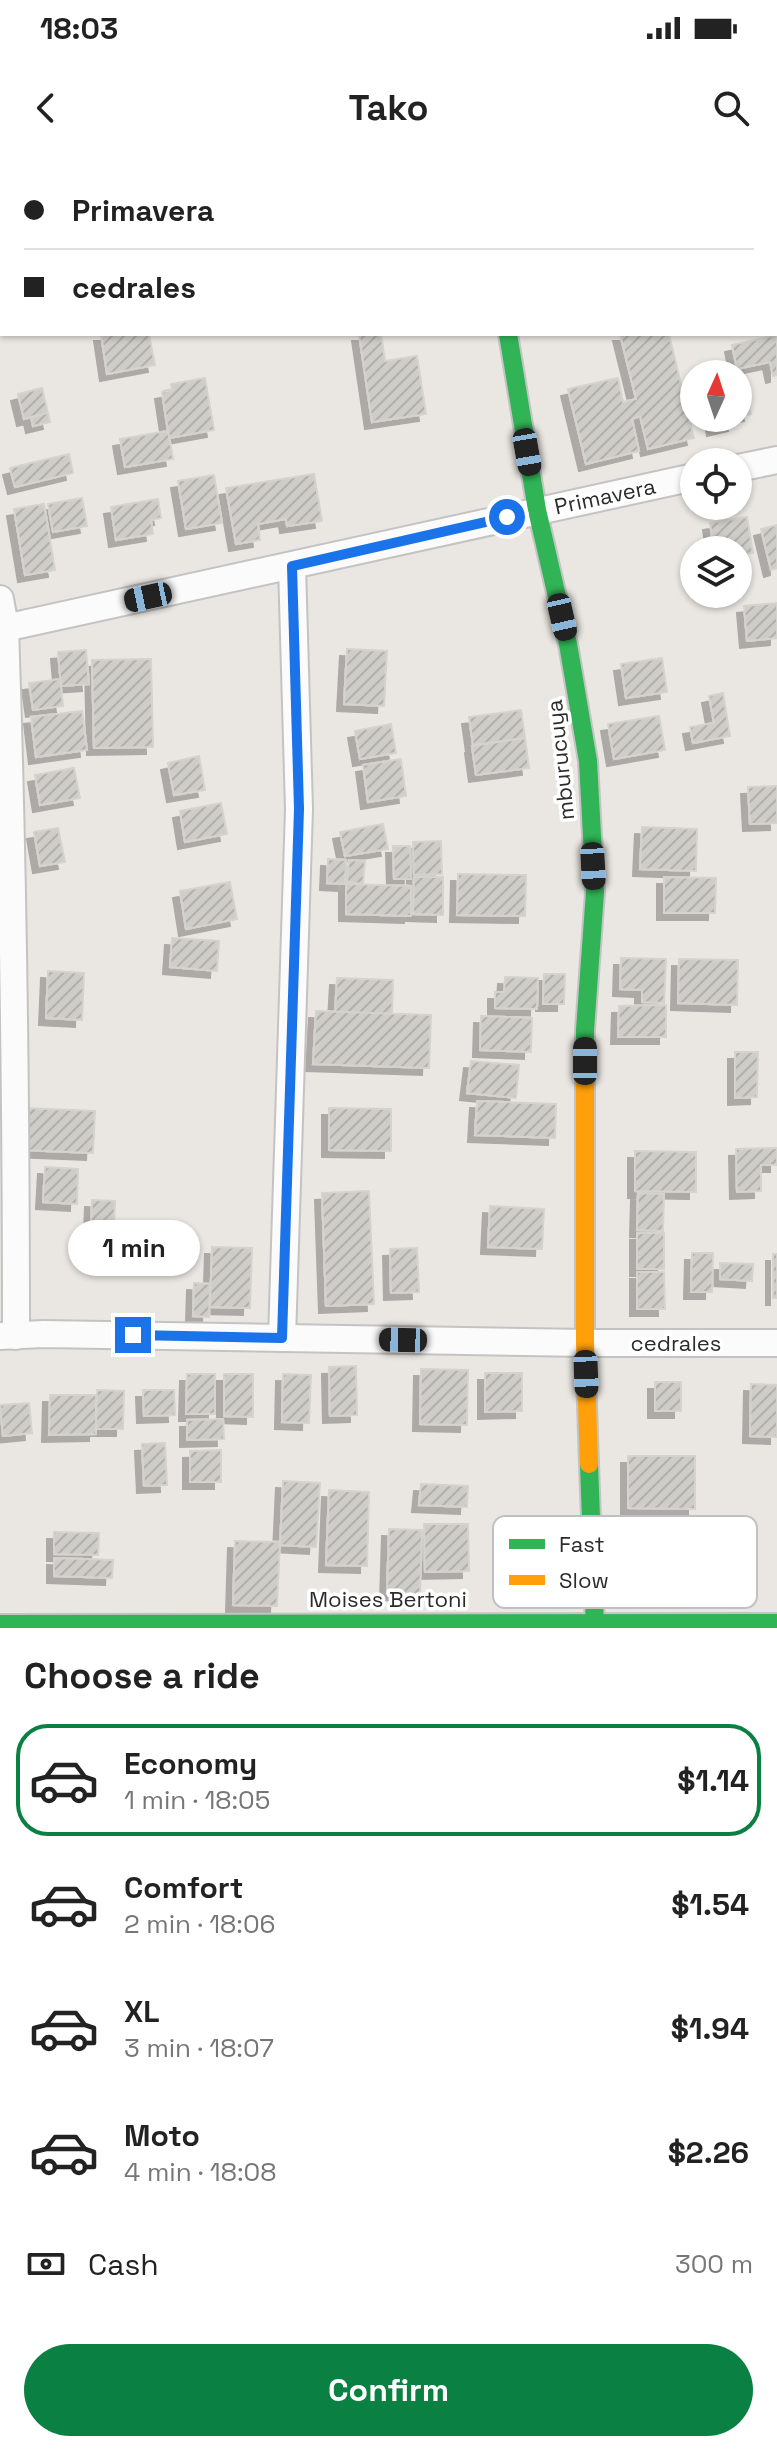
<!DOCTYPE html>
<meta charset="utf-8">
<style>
body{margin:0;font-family:"Space Grotesk",sans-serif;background:#f6f6f6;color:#222;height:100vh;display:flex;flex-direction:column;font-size:30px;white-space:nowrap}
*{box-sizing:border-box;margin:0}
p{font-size:26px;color:#767676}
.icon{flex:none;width:44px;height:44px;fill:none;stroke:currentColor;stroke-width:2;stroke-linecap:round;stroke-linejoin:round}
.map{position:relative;height:1468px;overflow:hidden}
.sheet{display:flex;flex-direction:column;background:#fff;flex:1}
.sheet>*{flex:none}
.guide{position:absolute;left:0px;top:0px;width:778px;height:176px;box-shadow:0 2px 6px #0004;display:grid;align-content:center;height:176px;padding:0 24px;background:#fff}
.needle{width:52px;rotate:3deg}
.tools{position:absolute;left:680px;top:200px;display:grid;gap:16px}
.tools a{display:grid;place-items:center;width:72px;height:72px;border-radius:50%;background:#fff;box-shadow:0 2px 6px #0004;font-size:40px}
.end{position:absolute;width:36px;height:36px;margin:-18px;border:10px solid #1a73e8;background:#fff;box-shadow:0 0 0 4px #fff}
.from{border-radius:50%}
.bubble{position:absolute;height:56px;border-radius:28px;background:#fff;box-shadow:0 2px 6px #0004;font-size:26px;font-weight:600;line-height:56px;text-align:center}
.car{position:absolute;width:24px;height:48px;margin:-24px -12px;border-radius:10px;box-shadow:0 0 6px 2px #0007;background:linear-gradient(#222 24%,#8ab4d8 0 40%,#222 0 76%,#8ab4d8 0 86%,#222 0)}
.guide b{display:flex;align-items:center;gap:28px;height:76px;font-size:30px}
.guide b+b{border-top:2px solid #e0e0e0}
.guide i{width:20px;height:20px;background:#222}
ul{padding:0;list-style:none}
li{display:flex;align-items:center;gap:24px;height:112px;margin:0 16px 12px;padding:0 8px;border:4px solid transparent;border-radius:32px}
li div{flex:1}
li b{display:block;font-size:30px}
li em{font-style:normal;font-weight:600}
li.selected{border-color:#0b8043}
li>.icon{width:72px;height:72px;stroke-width:1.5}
h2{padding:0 24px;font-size:36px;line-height:96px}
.pay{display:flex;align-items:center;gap:20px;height:88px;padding:0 24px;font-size:30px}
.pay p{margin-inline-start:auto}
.button{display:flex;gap:16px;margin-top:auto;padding:16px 24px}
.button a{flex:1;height:92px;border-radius:48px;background:#0b8043;color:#fff;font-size:32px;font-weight:600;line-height:92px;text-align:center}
.status{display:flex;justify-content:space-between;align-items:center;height:56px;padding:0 40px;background:#fff;direction:ltr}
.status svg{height:22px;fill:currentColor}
header{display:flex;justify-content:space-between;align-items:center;height:104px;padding:0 24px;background:#fff;font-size:36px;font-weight:600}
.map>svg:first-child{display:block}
.building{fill:url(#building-hatch);stroke:#d5d3ce;stroke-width:2;filter:url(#shadow)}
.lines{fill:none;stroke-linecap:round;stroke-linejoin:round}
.street-casing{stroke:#c4c3c3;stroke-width:30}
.fast-casing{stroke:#c4c3c3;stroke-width:22}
.slow-casing{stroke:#c4c3c3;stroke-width:22}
.street{stroke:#fcfbfb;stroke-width:26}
.fast{stroke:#30b455;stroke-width:18}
.slow{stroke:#ff9f0a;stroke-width:18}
.route{stroke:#1a73e8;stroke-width:10}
.labels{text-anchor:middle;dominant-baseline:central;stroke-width:7;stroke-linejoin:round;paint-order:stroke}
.street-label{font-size:22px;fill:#2c2c2c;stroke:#fff}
.key{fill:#fff;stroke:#c0c0c0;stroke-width:2}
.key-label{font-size:22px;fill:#2c2c2c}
</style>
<div class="status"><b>18:03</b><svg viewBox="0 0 49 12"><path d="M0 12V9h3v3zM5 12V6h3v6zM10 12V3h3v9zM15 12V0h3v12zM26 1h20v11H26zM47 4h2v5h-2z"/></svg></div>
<header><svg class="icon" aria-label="back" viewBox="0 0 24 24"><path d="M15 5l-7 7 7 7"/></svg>Tako<svg class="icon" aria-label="search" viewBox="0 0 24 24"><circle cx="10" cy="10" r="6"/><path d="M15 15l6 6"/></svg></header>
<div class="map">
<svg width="777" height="1468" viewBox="0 0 777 1468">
<defs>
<pattern id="building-hatch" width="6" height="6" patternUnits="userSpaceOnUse" patternTransform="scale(2)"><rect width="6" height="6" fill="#cfcdc8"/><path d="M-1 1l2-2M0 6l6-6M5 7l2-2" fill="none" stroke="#b2b0ac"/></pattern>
<filter id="shadow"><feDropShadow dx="-7" dy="7" stdDeviation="0" flood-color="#0004"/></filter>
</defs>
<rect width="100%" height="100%" fill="#eae7e2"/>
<g class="building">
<polygon points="101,174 149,174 155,205 107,214"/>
<polygon points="359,174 381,174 385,201 417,196 426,254 372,262"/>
<polygon points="620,174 669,174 694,278 648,289 640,256 632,259 639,291 586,304 568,229 618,218 623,242 636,239"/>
<polygon points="777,175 777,215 773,216 770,202 737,209 732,185"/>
<polygon points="742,217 751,254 738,257 738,218"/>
<polygon points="205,218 214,270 169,278 162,232 172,230 171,224"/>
<polygon points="42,228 48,253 24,259 18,234"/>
<polygon points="48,253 50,262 33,266 31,257"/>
<polygon points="712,258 734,258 735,264 714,269"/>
<polygon points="168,271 173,299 125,307 120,279"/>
<polygon points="69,294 73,313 15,327 10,308"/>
<polygon points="314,314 322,361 287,366 286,359 258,364 260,380 236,384 226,328"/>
<polygon points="214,315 222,363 186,369 178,321"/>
<polygon points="82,338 87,366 53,372 48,344"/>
<polygon points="158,339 161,358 151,360 153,374 116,380 111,347"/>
<polygon points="44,344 55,410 25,415 14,349"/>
<polygon points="747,357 753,393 738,395 738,390 714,390 710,363"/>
<polygon points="777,365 777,408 771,410 761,369"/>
<polygon points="777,443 777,478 747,481 744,446"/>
<polygon points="347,489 387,491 384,546 344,544"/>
<polygon points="86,490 89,524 61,526 58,492"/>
<polygon points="662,498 667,532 626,538 621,504"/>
<polygon points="151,499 153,587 94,588 92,500"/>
<polygon points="60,519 63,546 33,550 29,523"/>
<polygon points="723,533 730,576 693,583 690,567 714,563 709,536"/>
<polygon points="521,550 525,578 473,585 469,557"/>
<polygon points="82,551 87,590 36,597 31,557"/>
<polygon points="659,556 665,590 614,599 608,564"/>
<polygon points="391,564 396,593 360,599 355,571"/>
<polygon points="525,578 529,608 476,615 472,586"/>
<polygon points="199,596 205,630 174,635 168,603"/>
<polygon points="401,599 406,636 368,642 363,605"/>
<polygon points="74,608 80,638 40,645 35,615"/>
<polygon points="777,626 777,663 750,664 748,627"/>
<polygon points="221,643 227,674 185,682 180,651"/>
<polygon points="383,664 388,689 345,696 340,672"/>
<polygon points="642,667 697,669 696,711 640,709"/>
<polygon points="58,668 65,702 40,706 34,672"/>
<polygon points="441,681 442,714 414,715 413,682"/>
<polygon points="393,686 410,686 411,719 394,719"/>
<polygon points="328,699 346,700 345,724 327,723"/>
<polygon points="349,700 365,701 363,724 347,722"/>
<polygon points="458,714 526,715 525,756 457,755"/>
<polygon points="414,717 443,717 443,755 413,754"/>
<polygon points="664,717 716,718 715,753 664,753"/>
<polygon points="230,722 237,759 186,769 180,731"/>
<polygon points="346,724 411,726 411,756 346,754"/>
<polygon points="172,778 219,781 217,811 170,807"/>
<polygon points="621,798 666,799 664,843 642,842 642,830 620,829"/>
<polygon points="679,799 738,800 737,845 678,843"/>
<polygon points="48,811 84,813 82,860 46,858"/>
<polygon points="544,814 565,814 564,844 543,844"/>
<polygon points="505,817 538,818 537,849 495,848 495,832 504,832"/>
<polygon points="337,818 393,820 392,854 335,852"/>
<polygon points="666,845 666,877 618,877 619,846"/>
<polygon points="316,851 431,855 429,908 313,904"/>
<polygon points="481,856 532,858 531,892 480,890"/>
<polygon points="735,892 758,892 757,937 735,938"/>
<polygon points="471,901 519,905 516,938 467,933"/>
<polygon points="477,941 556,944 555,978 475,975"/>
<polygon points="23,948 95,951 93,993 21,990"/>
<polygon points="329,948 391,949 391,991 329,990"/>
<polygon points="777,988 777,1005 761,1005 761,1031 737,1032 736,989"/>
<polygon points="635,991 696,992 696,1032 635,1031"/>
<polygon points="45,1007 78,1009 77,1044 43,1042"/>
<polygon points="369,1031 374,1144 326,1146 322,1033"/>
<polygon points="638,1033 664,1034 663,1071 637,1070"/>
<polygon points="92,1040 115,1041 114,1066 91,1066"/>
<polygon points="490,1046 544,1049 542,1089 488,1087"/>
<rect x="637" y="1073" width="27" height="36"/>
<polygon points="212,1087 252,1088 250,1148 210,1147"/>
<polygon points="417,1088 419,1132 391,1133 390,1089"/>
<polygon points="692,1093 713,1093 712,1132 691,1132"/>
<rect x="773" y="1094" width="4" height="44"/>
<polygon points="720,1103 753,1104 752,1121 720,1119"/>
<polygon points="637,1112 664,1112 665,1149 637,1149"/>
<polygon points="194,1123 210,1124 209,1157 193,1156"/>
<polygon points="356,1206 357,1255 330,1256 329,1207"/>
<polygon points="421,1209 468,1210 467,1265 420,1264"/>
<polygon points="485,1213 522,1213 522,1251 485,1252"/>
<polygon points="187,1214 215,1214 215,1254 186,1254"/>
<polygon points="224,1214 253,1214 253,1257 224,1256"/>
<polygon points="283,1214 311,1215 309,1263 282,1262"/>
<rect x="655" y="1222" width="26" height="29"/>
<polygon points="751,1224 777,1225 777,1277 750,1276"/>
<polygon points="97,1230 124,1231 123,1269 96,1269"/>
<polygon points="143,1230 174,1230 175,1255 144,1256"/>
<polygon points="50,1235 96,1235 96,1274 49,1275"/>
<polygon points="29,1243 32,1273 3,1276 0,1245"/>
<polygon points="223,1259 224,1279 187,1280 187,1260"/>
<polygon points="165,1283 167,1325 144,1326 142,1284"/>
<polygon points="221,1290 221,1322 190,1322 190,1291"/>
<polygon points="628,1296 695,1296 695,1349 628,1348"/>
<polygon points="283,1321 320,1323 316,1387 280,1385"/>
<polygon points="421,1324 468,1326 467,1347 419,1345"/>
<polygon points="329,1330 369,1332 367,1406 326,1405"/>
<polygon points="424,1364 468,1364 469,1411 425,1412"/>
<polygon points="389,1369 422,1370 420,1434 387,1433"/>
<polygon points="54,1372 99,1373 98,1395 54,1394"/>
<polygon points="235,1381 280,1382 277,1446 233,1445"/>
<polygon points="54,1398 113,1400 112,1418 54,1416"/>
</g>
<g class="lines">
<defs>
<g id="street">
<polyline points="776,5 777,4"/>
<polyline points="0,147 2,147"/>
<polyline points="738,308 777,300"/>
<path d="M0,439L5,467C13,704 16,940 16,1176"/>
<polyline points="0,469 694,317"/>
<polyline points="0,1176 44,1174 585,1183 777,1183"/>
<polyline points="282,1178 299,649 292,406"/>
</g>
<g id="fast">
<polyline points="508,174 537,350 568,484 588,601 595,732 585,870 585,902"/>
<polyline points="589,1304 595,1468"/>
<polyline points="0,1464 777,1463"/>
</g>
<polyline id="slow" points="585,902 585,1183 589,1304"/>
</defs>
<use href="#street" class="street-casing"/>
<use href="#fast" class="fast-casing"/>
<use href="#slow" class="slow-casing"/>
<use href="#street" class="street"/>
<use href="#fast" class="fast"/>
<use href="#slow" class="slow"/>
</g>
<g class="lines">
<polyline class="route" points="133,1175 282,1178 299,649 292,406 507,357"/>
</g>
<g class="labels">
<g class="street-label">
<text transform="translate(605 336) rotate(-12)">Primavera</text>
<text transform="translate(560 600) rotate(-96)">mburucuya</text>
<text x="676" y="1183">cedrales</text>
<text x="388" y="1439">Moises Bertoni</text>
</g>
</g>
<rect x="493" y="1356" width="264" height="92" rx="12" class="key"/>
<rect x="509" y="1379" width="36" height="10" fill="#30b455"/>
<rect x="509" y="1415" width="36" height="10" fill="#ff9f0a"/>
<g class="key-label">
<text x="559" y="1392">Fast</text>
<text x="559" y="1428">Slow</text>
</g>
</svg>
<div class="tools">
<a><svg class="needle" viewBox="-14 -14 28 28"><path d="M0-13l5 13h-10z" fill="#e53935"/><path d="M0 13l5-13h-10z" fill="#767676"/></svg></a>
<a><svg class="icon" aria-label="locate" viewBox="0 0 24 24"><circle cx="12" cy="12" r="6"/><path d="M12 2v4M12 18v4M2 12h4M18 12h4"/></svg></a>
<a><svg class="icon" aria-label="layers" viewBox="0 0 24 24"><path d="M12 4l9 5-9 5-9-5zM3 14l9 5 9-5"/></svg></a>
</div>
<i class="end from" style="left:507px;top:357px"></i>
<i class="end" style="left:133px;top:1175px"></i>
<div class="bubble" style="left:68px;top:1060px;width:132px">1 min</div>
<i class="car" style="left:527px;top:292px;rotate:170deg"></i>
<i class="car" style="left:148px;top:437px;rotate:258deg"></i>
<i class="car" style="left:562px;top:457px;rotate:167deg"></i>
<i class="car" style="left:593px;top:706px;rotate:177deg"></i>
<i class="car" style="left:585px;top:901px;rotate:0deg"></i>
<i class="car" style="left:403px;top:1180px;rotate:271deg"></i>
<i class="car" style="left:586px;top:1214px;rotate:178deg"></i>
<div class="guide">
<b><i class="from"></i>Primavera</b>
<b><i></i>cedrales</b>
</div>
</div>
<section class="sheet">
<h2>Choose a ride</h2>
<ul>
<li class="selected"><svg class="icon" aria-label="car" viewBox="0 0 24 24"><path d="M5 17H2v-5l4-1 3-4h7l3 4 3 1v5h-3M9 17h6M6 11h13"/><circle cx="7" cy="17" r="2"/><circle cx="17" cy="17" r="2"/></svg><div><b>Economy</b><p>1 min · 18:05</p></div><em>$1.14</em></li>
<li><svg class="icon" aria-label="car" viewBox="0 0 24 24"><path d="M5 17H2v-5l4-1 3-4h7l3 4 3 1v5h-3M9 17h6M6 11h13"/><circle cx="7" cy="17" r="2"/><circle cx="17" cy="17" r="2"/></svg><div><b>Comfort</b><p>2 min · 18:06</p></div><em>$1.54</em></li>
<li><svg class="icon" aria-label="car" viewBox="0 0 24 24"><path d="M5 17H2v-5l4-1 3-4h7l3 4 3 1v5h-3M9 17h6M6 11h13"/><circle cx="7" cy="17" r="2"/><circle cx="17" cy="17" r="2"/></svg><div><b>XL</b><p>3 min · 18:07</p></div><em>$1.94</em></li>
<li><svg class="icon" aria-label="car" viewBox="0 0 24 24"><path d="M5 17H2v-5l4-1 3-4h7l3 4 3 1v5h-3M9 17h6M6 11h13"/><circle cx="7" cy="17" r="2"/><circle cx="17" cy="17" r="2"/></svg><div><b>Moto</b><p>4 min · 18:08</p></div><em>$2.26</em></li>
</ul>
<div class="pay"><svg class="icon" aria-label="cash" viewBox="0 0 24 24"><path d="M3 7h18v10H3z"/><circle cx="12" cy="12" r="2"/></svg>Cash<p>300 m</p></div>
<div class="button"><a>Confirm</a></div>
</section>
